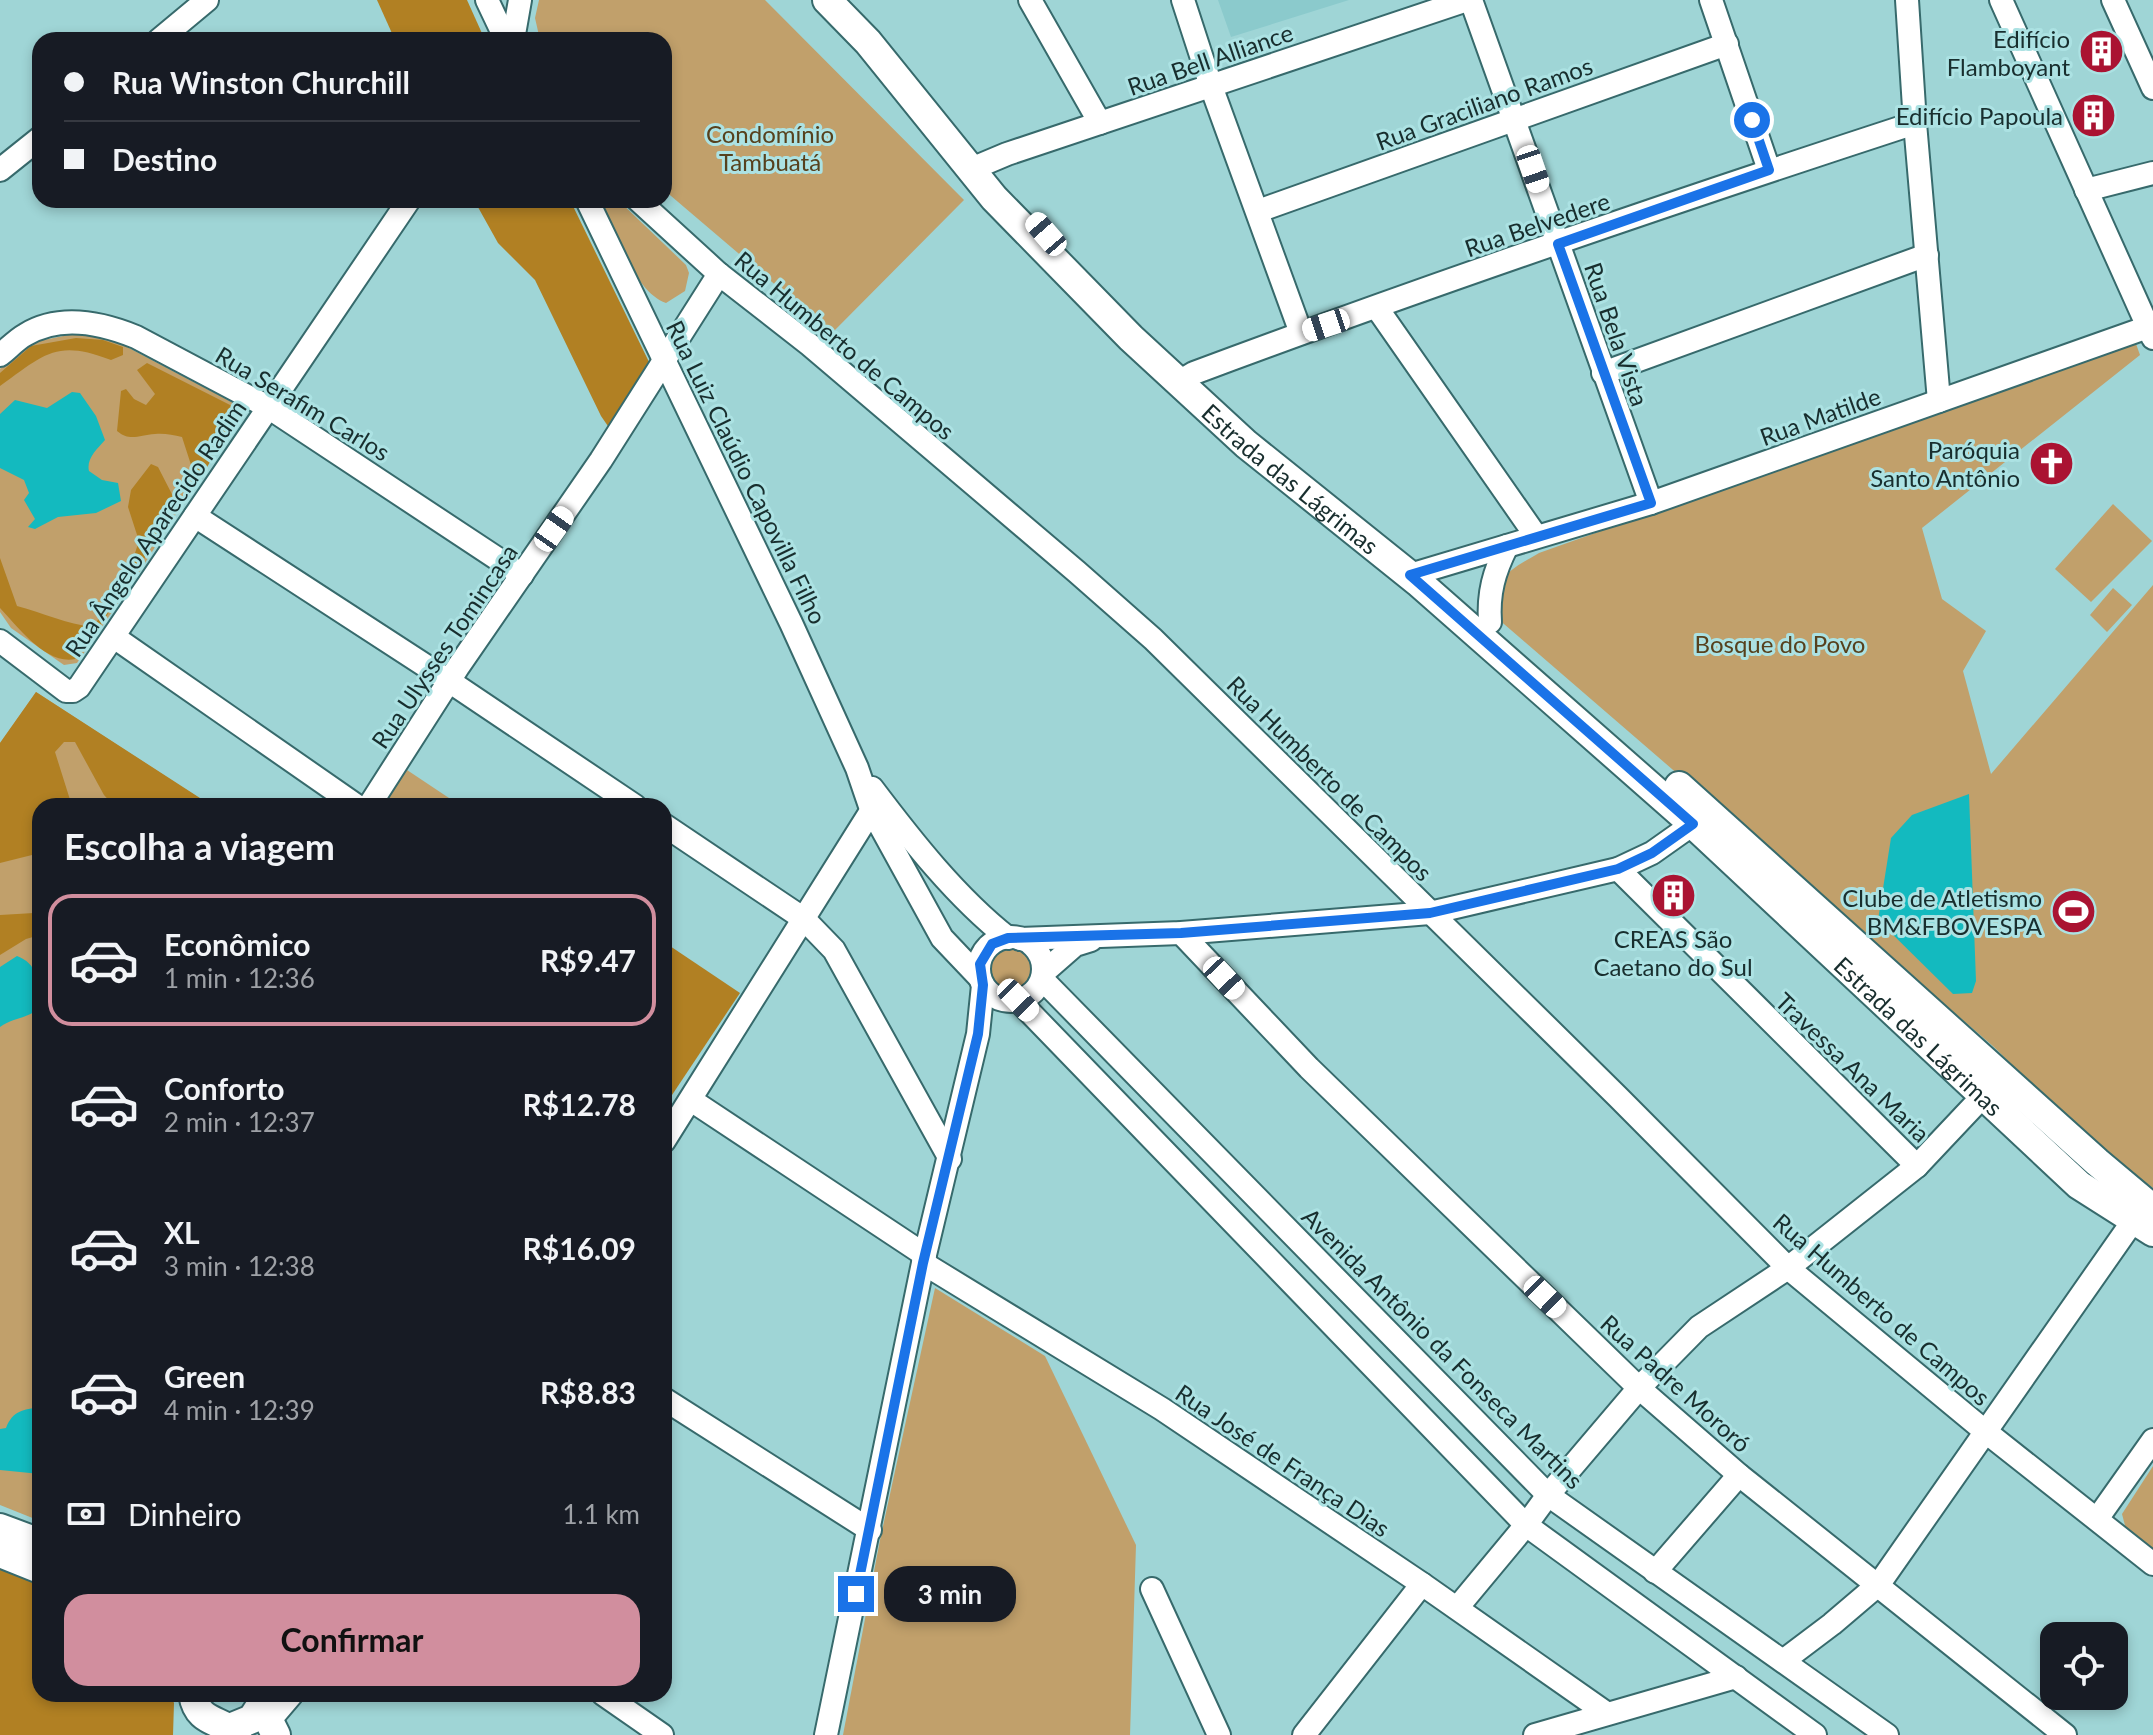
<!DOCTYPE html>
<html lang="pt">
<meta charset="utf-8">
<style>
body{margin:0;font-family:Lato,sans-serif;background:#242831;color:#f1f3f6;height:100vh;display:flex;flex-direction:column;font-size:30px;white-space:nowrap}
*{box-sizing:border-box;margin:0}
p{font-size:26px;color:#9ea1a6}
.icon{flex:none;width:44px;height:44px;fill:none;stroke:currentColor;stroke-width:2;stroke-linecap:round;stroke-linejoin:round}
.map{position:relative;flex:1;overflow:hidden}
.sheet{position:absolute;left:32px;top:798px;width:640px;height:904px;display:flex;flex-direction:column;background:#171b24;border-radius:24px;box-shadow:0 4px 12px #0003}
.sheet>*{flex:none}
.guide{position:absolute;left:32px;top:32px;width:640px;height:176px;border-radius:24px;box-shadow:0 4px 12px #0003;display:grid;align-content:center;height:176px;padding:0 32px;background:#171b24}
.fabs{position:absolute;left:2040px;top:1622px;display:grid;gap:16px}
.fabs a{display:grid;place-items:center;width:88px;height:88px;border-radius:16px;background:#171b24;box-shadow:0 4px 12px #0003;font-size:40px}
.end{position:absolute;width:36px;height:36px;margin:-18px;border:10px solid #1a73e8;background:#fff;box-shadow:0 0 0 4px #fff}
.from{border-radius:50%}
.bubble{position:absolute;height:56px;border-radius:24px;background:#171b24;box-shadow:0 4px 12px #0003;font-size:26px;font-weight:700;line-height:56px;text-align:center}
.car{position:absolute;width:24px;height:48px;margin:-24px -12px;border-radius:10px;box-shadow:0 0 6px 2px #0007;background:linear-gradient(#fff 24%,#345 0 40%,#fff 0 76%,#345 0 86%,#fff 0)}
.guide b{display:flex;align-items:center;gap:28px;height:76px;font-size:30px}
.guide b+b{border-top:2px solid #363941}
.guide i{width:20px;height:20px;background:#f1f3f6}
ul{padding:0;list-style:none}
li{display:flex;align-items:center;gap:24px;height:132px;margin:0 16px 12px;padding:0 16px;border:4px solid transparent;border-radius:24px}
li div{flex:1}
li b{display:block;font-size:30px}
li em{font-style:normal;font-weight:700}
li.current{border-color:#d18e9e}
li>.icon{width:72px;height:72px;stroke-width:1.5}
h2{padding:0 32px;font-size:36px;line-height:96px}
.pay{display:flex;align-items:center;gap:20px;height:88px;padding:0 32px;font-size:30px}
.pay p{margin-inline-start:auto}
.button{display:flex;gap:16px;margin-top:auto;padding:16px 32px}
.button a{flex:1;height:92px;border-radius:24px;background:#d18e9e;color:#111;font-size:32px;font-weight:700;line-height:92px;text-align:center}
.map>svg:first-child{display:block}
.built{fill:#8bcacc}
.green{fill:#c1a06b}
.forest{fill:#b18023}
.water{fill:#13babf}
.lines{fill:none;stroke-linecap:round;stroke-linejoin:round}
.minor-casing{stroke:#376a6c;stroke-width:26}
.major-casing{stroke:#376a6c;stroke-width:32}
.minor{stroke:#fff;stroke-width:22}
.major{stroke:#fff;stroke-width:28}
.route{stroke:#1a73e8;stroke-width:10}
.labels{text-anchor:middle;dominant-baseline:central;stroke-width:6;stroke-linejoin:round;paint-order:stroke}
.poi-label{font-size:24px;fill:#182e2e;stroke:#ace2e3;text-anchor:end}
.street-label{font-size:24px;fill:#182e2e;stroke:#ace2e3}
.park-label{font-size:24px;fill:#57411d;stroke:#ace2e3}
</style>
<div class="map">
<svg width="2153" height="1735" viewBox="0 0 2153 1735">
<rect width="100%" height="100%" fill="#9fd5d6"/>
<polygon class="built" points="1218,0 1349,0 1231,37"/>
<g class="green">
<polygon points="539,0 765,0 964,200 832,333 664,190 664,40 540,40 535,18"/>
<path d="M610,200H618L686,265L689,273L685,291L666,303C636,293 615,234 602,206Z"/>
<polygon points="78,333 110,338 243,408 138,574 77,663 64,665 11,628 0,612 0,369 29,343"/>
<path d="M2135,341L2140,355L1922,528L1942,599L1986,631L1963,671L1991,774L2153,585V1188L2075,1128L1994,1047L1497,618C1496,576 1503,574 1539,553Z"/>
<polygon points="2113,504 2152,541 2091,602 2055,569"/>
<polygon points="2113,588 2132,605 2107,632 2090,615"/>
<polygon points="36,692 211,806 40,806 40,1521 0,1505 0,743"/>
<polygon points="407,770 461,806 382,806"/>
<circle cx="1011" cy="969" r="24"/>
<polygon points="935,1288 1045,1356 1136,1545 1130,1735 843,1735 880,1540"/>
<polygon points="2153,1466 2153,1555 2127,1533 2122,1514"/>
</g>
<g class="forest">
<polygon points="377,0 467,0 485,40 395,40"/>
<polygon points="474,200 570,200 650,364 612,432 601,416 535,280 498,243"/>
<path d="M76,338L103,340L123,347V355L111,360C56,339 45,354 0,386V373L31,346Z"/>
<path d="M147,363L238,409L239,412L199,481L193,483V471L182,437C173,435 164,433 155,434C139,435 130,442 117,431L121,391L126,389L134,399L146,405L155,394L137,370Z"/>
<path d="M151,464L158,467L177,504L174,513L102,623L75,659C46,665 18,627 0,608V558L17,606C43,613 67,624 93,627L127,577L139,541L128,507L131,490Z"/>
<polygon points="36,692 200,798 203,806 114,806 104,795 75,742 64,742 55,752 72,806 40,806 40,853 0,863 0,743"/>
<polygon points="34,913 40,922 40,935 26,939 0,955 0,915"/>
<polygon points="664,942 740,993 664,1107"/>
<polygon points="0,1568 40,1583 40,1694 170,1694 174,1703 173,1735 0,1735"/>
</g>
<g class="water">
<path d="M72,392L80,393L96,416L105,440C97,449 86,459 89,471L102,480L118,483L121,501L96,513L58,517L35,529L28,527L35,519L24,500L29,493L24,480L0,468V414L15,400L47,408Z"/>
<polygon points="1969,794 1976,981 1972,993 1953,994 1878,920 1891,838 1912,815"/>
<path d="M17,956C39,964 41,987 40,1008C24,1020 14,1017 0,1027V967Z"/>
<path d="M40,1407V1474L0,1470V1429L6,1428C13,1410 23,1410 40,1407Z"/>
</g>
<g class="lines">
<defs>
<g id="minor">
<polyline points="487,0 506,40"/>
<polyline points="1030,0 1100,123"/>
<polyline points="1183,0 1211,86 1301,333"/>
<polyline points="1471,0 1651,503"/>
<polyline points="1711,0 1769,170"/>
<polyline points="1907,0 1915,123 1939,401"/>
<polyline points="2001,0 2153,338"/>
<polyline points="2113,0 2153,88"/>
<polyline points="159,40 207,0"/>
<polyline points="513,40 520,0"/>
<polyline points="0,170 40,138"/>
<polyline points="969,170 1007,154 1467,0"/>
<polyline points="2086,190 2153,173"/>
<polyline points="587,200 791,623 857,768 871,809 942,938 980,978"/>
<polyline points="638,200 719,274 810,345 1077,572 1153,639 1618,1097 1788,1268 1986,1432 2153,1564"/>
<polyline points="1258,211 1727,44"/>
<polyline points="1377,308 1536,536"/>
<path d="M0,355C8,349 16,340 25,335C59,314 102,323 136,337L268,407L522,575"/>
<polyline points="1603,373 1927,255"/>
<path d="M1179,382L1194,373C1432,284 1673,202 1915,123"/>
<polyline points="195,516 449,681 635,806"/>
<polyline points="1410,575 1651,503 2148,327"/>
<path d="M1490,622C1488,593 1494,572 1507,546"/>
<polyline points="114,637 357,806"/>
<polyline points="0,641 66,691 73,691 79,687 409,200"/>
<path d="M872,788C912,841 956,897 1008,938"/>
<polyline points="369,806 458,667 601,460 719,274"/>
<polyline points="664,825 804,919 834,950 950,1159"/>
<polyline points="1618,869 1917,1166"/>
<polyline points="1181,933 1309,1068 1639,1388 1739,1475 2065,1735"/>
<circle cx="1011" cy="969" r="32"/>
<polyline points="1020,939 1181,933 1430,913 1618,869 1652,853 1693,824 1702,813"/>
<polyline points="1043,973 1075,945 1091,940"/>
<polyline points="1042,979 1548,1495 1887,1735"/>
<polyline points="1018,1000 1526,1525 1815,1735"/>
<polyline points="691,1100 925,1255"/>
<polyline points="664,1141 878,800"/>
<polyline points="923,1263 1162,1409 1422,1584 1606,1713"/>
<polyline points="664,1399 870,1530"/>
<polyline points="2097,1519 2153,1440"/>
<polyline points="1655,1572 1739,1475"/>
<polyline points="1152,1589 1219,1735"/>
<polyline points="1457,1608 1526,1525 1548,1495 1639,1388 1699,1327 1788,1268 1917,1166 1983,1096"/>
<polyline points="1783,1661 1832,1624 1879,1584 2133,1221"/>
<polyline points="603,1694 662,1735"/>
<polyline points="269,1721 292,1694"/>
<polyline points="826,1735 923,1263 978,1034 983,985"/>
<polyline points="1304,1735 1422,1584"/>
<polyline points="1535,1735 1736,1677"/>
</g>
<g id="major">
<path id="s1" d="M827,0L868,42L994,198L1131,338L1246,444L1418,582L1693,824L2079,1185L2153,1232"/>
<polyline points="1679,786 2097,1162 2153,1209"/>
<polyline points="0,1528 40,1543"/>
<polyline points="0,1553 40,1569"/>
<path d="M193,1694C198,1725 221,1718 237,1735"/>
<polyline points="265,1694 269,1721 276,1735"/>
<polyline points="230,1728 252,1719 265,1699"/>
</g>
</defs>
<use href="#minor" class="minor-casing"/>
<use href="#major" class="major-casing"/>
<use href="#minor" class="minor"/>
<use href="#major" class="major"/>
</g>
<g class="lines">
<polyline class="route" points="856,1594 923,1263 978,1034 983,985 980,964 992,944 1008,938 1181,933 1430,913 1618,869 1652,853 1693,824 1410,575 1651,503 1558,244 1769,170 1752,120"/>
</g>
<defs>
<symbol id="building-disc" viewBox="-11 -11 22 22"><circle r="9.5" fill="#aa1332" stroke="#ace2e3"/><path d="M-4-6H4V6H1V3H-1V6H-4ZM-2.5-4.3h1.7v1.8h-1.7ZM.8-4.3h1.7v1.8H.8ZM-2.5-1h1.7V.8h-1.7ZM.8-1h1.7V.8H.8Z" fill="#fff"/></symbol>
<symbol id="church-disc" viewBox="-11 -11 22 22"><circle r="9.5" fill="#aa1332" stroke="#ace2e3"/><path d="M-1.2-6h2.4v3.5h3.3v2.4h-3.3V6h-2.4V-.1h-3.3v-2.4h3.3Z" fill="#fff"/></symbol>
<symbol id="stadium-disc" viewBox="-11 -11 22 22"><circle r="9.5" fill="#aa1332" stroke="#ace2e3"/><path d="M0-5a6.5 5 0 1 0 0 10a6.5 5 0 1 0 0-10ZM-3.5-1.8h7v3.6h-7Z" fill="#fff"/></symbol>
</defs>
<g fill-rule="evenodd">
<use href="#building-disc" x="2076" y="26" width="51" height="51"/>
<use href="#building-disc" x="2068" y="90" width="51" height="51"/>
<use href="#church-disc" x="2026" y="438" width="51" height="51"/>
<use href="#building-disc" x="1648" y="870" width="51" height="51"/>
<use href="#stadium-disc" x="2048" y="886" width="51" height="51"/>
</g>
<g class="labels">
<g class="poi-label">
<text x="2070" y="38">Edifício<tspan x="2070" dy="28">Flamboyant</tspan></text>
<text x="2063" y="115">Edifício Papoula</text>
<text x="2020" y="449">Paróquia<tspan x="2020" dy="28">Santo Antônio</tspan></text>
<text x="2042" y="897">Clube de Atletismo<tspan x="2042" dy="28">BM&amp;FBOVESPA</tspan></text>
<text x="1673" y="938" text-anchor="middle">CREAS São<tspan x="1673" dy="28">Caetano do Sul</tspan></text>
</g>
<g class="street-label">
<text transform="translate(1210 59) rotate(-19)">Rua Bell Alliance</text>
<text transform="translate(1484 103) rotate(-20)">Rua Graciliano Ramos</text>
<text transform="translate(1537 224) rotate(-19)">Rua Belvedere</text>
<text transform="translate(1617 334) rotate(71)">Rua Bela Vista</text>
<text transform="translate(845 345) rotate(40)">Rua Humberto de Campos</text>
<text transform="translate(303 403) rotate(31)">Rua Serafim Carlos</text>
<text transform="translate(1820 416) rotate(-20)">Rua Matilde</text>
<text transform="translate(747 472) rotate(64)">Rua Luiz Claúdio Capovilla Filho</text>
<text stroke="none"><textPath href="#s1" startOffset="668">Estrada das Lágrimas</textPath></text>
<text transform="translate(155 528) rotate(-56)">Rua Ângelo Aparecido Radim</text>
<text transform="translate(444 646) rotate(-56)">Rua Ulysses Tomincasa</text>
<text transform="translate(1330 778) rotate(45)">Rua Humberto de Campos</text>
<text stroke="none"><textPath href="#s1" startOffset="1508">Estrada das Lágrimas</textPath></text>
<text transform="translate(1853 1067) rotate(44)">Travessa Ana Maria</text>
<text transform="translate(1882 1309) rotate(41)">Rua Humberto de Campos</text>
<text transform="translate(1443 1348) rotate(45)">Avenida Antônio da Fonseca Martins</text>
<text transform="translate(1676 1383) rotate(42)">Rua Padre Mororó</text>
<text transform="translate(1283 1460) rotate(34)">Rua José de França Dias</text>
</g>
<g class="park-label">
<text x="770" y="133">Condomínio<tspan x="770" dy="28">Tambuatá</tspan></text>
<text x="1780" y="643">Bosque do Povo</text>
</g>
</g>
</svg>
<div class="fabs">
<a><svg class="icon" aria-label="locate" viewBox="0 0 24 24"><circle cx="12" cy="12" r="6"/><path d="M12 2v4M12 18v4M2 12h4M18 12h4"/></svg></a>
</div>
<i class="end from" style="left:1752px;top:120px"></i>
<i class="end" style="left:856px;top:1594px"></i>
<div class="bubble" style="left:884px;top:1566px;width:132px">3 min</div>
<i class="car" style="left:1533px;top:169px;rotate:161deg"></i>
<i class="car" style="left:1046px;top:234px;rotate:319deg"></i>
<i class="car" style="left:1326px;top:325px;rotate:252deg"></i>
<i class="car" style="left:554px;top:529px;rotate:35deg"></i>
<i class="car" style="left:1224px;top:978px;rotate:137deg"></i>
<i class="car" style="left:1018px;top:1000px;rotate:136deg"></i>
<i class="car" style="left:1545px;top:1297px;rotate:134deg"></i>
<div class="guide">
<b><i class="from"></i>Rua Winston Churchill</b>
<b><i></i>Destino</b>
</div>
<section class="sheet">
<h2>Escolha a viagem</h2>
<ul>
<li class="current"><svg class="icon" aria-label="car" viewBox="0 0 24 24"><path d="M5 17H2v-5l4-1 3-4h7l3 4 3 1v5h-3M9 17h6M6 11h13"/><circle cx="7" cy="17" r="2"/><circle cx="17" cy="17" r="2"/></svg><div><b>Econômico</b><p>1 min · 12:36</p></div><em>R$9.47</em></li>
<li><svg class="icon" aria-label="car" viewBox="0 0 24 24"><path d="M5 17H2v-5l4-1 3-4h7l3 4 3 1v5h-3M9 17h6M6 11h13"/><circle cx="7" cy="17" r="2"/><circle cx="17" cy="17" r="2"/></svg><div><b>Conforto</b><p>2 min · 12:37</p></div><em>R$12.78</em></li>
<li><svg class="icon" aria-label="car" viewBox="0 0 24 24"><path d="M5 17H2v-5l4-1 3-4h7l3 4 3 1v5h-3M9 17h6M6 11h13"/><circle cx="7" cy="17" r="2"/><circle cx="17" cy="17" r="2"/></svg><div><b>XL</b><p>3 min · 12:38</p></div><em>R$16.09</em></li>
<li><svg class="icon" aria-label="car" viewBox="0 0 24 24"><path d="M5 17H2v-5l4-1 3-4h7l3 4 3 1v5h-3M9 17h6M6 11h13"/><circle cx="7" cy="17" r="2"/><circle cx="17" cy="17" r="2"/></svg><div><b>Green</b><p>4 min · 12:39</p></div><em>R$8.83</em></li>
</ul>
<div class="pay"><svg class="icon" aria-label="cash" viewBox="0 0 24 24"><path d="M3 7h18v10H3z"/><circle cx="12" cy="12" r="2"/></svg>Dinheiro<p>1.1 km</p></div>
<div class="button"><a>Confirmar</a></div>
</section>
</div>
